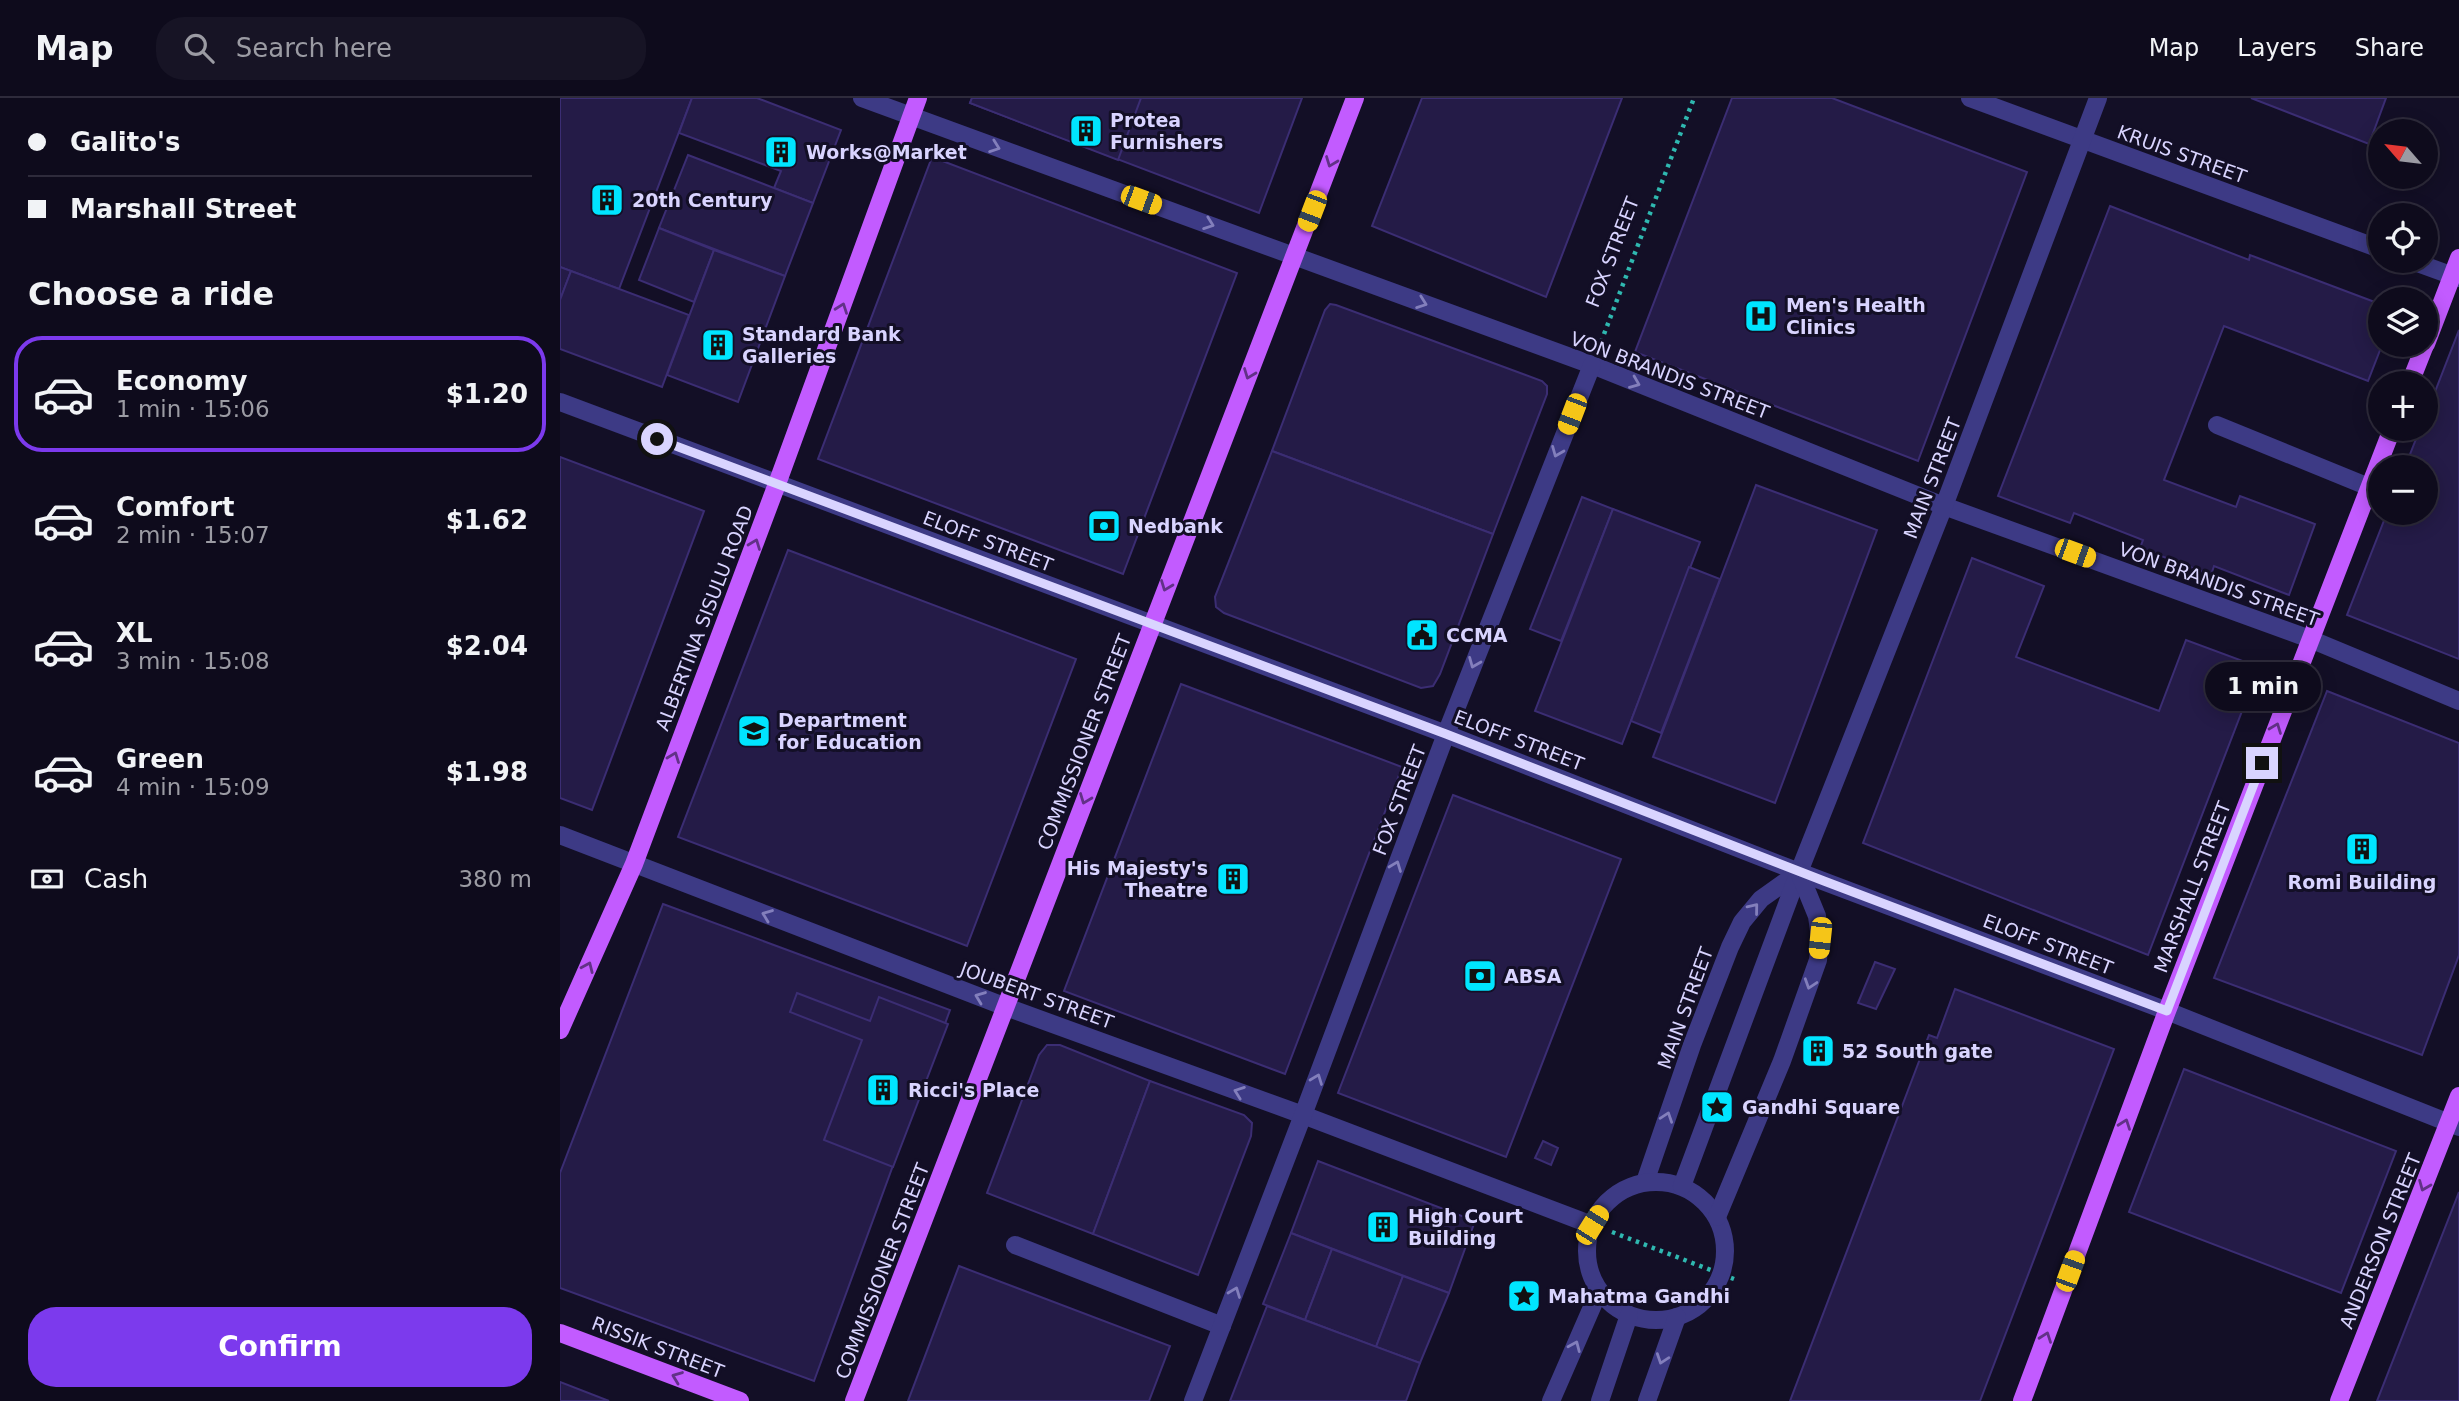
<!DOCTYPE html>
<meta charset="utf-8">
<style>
body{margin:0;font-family:"DejaVu Sans",sans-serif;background:#171425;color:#f1f3f6;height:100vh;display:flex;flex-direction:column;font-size:26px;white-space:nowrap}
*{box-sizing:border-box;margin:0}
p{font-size:23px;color:#9b9ba3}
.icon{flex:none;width:38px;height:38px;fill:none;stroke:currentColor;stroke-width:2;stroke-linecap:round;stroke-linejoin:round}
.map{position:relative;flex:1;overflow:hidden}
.drawer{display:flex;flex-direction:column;background:#0e0b1c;width:560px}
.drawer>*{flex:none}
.top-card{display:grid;align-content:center;height:154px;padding:0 28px;background:#0e0b1c}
.needle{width:46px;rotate:298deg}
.tools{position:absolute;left:1808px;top:21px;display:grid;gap:14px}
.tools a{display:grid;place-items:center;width:70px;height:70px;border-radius:50%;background:#0e0b1c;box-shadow:0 4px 18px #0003,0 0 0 2px #2e2b3b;font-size:35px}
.end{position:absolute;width:32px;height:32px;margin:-16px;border:9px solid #d9d4ff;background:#111;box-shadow:0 0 0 4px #111}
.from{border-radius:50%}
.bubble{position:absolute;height:49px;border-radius:24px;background:#0e0b1c;box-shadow:0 4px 18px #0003,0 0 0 2px #2e2b3b;font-size:23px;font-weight:700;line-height:49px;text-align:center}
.car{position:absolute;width:21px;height:42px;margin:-21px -10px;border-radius:9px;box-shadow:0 0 5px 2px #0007;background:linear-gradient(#f5c518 24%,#345 0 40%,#f5c518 0 76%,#345 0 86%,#f5c518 0)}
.top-card b{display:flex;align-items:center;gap:24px;height:66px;font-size:26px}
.top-card b+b{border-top:2px solid #2e2b3b}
.top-card i{width:18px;height:18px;background:#f1f3f6}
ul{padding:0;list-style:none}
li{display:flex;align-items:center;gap:21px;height:116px;margin:0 14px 10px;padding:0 14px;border:4px solid transparent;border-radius:28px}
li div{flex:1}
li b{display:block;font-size:26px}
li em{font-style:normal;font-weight:700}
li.on{border-color:#7c3aed}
li>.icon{width:63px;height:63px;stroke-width:1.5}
h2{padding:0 28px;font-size:32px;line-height:84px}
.pay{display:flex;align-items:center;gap:18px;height:77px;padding:0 28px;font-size:26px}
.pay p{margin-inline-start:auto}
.cta{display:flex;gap:14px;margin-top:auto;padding:14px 28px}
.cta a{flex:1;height:80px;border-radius:28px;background:#7c3aed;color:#fff;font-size:28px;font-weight:700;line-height:80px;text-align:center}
header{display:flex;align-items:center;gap:42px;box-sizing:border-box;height:98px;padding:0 35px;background:#0e0b1c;border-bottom:2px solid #2e2b3b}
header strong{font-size:33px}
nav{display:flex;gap:38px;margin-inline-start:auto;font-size:24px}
.search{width:490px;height:63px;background:#171425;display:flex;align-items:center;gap:18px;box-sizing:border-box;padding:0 24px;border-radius:28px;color:#9b9ba3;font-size:26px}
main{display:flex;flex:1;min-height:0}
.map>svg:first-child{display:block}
.building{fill:#241b47;stroke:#3b2d73;stroke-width:2}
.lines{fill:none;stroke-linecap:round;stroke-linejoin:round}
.path{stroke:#2fb8b0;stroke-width:4.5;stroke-dasharray:3.5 5;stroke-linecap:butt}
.minor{stroke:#3d3a85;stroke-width:18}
.major{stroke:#c25bff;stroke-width:18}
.oneway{stroke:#837fbc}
.oneway2{stroke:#623188}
.route{stroke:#d9d4ff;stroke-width:9}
.labels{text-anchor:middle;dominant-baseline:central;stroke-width:6;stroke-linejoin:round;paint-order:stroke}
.poi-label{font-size:19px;font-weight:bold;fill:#d9d4ff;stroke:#130f26;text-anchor:start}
.street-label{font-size:19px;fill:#d9d4ff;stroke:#130f26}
</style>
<header>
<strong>Map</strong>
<div class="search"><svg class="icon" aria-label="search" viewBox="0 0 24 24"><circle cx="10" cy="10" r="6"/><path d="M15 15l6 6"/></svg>Search here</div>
<nav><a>Map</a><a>Layers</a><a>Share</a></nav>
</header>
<main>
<section class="drawer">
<div class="top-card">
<b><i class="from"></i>Galito's</b>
<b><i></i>Marshall Street</b>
</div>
<h2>Choose a ride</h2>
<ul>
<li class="on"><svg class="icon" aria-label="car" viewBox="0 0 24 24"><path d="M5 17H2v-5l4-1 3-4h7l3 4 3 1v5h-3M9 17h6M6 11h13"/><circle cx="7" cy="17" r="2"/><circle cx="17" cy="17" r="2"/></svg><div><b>Economy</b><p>1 min · 15:06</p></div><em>$1.20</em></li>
<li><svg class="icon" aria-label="car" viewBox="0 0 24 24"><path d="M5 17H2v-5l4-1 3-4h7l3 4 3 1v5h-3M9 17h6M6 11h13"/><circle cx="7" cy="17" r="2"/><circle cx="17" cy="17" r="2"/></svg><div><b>Comfort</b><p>2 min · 15:07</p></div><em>$1.62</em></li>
<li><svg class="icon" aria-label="car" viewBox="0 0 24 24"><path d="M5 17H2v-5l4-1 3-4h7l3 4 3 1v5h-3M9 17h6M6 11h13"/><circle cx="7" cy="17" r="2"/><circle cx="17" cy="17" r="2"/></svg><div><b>XL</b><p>3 min · 15:08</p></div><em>$2.04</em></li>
<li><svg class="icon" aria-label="car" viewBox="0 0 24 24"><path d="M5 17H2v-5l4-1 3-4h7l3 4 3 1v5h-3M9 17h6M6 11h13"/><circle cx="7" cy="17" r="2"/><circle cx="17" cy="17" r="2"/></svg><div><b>Green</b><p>4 min · 15:09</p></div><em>$1.98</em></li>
</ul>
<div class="pay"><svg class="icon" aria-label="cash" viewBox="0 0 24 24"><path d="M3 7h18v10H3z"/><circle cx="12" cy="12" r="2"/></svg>Cash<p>380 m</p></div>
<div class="cta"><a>Confirm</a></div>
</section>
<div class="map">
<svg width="1899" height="1303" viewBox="0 0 1899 1303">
<rect width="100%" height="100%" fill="#130f26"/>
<g class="building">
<polygon points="0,0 132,0 59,191 0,169"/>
<polygon points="132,0 197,0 281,32 253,105 214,90 221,73 119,35"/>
<polygon points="412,0 742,0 699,115 410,5"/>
<polygon points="412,0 581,0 558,62 410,5"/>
<polygon points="862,0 1062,0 986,199 812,128"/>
<polygon points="1172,0 1272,0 1467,74 1358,363 1075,254"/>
<polygon points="1691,0 1826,0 1809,46"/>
<polygon points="128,57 253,105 225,178 99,130"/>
<polygon points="372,59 677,175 563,476 258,361"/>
<polygon points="1550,108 1689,162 1690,157 1820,206 1820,247 1822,247 1808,283 1664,228 1604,382 1676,409 1680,398 1755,426 1729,497 1654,468 1651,477 1580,450 1583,442 1514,415 1510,425 1438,398"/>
<polygon points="99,130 154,152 134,204 79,182"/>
<polygon points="154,152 225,178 178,304 107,277"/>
<polygon points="0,169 11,173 0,202"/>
<polygon points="11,173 129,217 102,289 0,251 0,202"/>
<polygon points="770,206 776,207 982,283 987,288 987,296 933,436 712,353 765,212"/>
<polygon points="1899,232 1899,561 1787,517 1827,415 1866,415 1866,369 1845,369 1860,331 1866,331 1866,317"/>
<polygon points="712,353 933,436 880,576 873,588 861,590 664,515 656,509 655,499"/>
<polygon points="0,359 144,413 32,712 0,700"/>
<polygon points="1196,387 1317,432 1215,705 1093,659"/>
<polygon points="1022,399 1053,411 1001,543 970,531"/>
<polygon points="1053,411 1140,444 1062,646 975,613"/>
<polygon points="228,452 516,561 407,848 118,739"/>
<polygon points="1412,460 1484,488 1456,559 1599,613 1626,542 1699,569 1588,857 1303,745"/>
<polygon points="1129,469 1160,481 1101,635 1071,623"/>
<polygon points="621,586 842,669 725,976 504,893"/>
<polygon points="1767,593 1899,645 1899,857 1862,957 1654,880"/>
<polygon points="893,697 1061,761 946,1059 778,995"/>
<polygon points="103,806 390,912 254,1283 0,1190 0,1075"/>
<polygon points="1315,864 1335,871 1316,911 1298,905"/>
<polygon points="1395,891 1554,951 1420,1303 1230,1303 1369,937 1377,940"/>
<polygon points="237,895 310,923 319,899 388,926 333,1069 264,1042 302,942 230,914"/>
<polygon points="487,947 500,947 590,983 533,1136 427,1095 479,957"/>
<polygon points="1624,971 1836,1053 1781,1195 1569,1114"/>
<polygon points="590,983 684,1017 692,1025 691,1038 638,1177 533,1136"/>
<polygon points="983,1043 998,1050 991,1067 975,1060"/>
<polygon points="758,1063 915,1123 889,1195 731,1135"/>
<polygon points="1899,1094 1899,1303 1817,1303"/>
<polygon points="731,1135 772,1151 745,1222 703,1206"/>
<polygon points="772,1151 843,1178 816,1249 745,1222"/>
<polygon points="399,1168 610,1248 589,1303 348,1303"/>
<polygon points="843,1178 889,1195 860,1265 816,1249"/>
<polygon points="707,1208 860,1265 846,1303 670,1303"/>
<polygon points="0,1284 49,1303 0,1303"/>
</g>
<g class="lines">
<g class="path">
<polyline points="1041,244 1134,0"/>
<polyline points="1052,1134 1174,1181"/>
</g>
<g class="minor">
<polyline points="302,0 1032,267 1384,408 1750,541 1899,603"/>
<polyline points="1410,0 1820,151"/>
<polyline points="1852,163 1899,180"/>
<polyline points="0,304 886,636 1239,774 1607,913 1899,1029"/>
<polyline points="1657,327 1809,389"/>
<polyline points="0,737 446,909 743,1017 1032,1127"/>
<polyline points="1085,1084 1132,947 1170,849 1182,824 1201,801 1239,774"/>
<circle cx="1096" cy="1153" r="69"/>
<polyline points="1122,1088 1239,774 1384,408 1538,0"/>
<polyline points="1157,1119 1222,963 1258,862 1260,840 1257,818 1239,774"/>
<polyline points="455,1147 662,1228"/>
<polyline points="633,1303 743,1017 886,636 1032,267"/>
<polyline points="991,1303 1039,1193"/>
<polyline points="1040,1303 1069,1217"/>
<polyline points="1087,1303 1117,1219"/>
</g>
<g class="major">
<polyline points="1866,246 1899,160"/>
<polyline points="1850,285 1865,247"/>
<polyline points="0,932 74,766 217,386 358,0"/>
<polyline points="0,1235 180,1303"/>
<polyline points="294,1303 795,0"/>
<polyline points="1462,1303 1607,913 1832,331"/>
<polyline points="1779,1303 1899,998"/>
</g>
</g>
<defs><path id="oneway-chevron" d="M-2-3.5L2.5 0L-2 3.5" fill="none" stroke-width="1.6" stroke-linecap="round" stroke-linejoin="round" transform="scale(1.75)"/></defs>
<g class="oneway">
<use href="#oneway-chevron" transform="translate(435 49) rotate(20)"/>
<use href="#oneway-chevron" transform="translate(649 126) rotate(20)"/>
<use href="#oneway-chevron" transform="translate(862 205) rotate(20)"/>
<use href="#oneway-chevron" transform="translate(1075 285) rotate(22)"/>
<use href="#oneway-chevron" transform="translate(997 354) rotate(112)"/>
<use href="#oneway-chevron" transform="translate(914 565) rotate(112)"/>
<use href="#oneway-chevron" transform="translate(836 768) rotate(-69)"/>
<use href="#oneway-chevron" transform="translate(1194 810) rotate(-51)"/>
<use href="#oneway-chevron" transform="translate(207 817) rotate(-159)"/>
<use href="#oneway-chevron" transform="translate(1250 886) rotate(108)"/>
<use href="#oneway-chevron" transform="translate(420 899) rotate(-159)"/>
<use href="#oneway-chevron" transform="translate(757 981) rotate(-69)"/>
<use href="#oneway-chevron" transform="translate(679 994) rotate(-160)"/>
<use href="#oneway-chevron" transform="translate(1107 1019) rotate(-71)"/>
<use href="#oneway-chevron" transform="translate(675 1194) rotate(-69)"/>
<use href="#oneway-chevron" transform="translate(1015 1248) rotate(-67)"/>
<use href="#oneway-chevron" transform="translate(1102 1261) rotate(109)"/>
</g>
<g class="oneway2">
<use href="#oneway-chevron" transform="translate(771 64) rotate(111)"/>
<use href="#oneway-chevron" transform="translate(282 210) rotate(-70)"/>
<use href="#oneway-chevron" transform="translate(689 276) rotate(111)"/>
<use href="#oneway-chevron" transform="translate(195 446) rotate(-69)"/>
<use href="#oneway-chevron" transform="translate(606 488) rotate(111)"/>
<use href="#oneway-chevron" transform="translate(1716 630) rotate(-69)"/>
<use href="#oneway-chevron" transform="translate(114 659) rotate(-69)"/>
<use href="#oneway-chevron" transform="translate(525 701) rotate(111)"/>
<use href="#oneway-chevron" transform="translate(28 869) rotate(-66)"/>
<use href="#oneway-chevron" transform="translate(1565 1026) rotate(-70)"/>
<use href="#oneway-chevron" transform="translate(1864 1088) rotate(112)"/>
<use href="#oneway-chevron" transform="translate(1486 1239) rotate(-70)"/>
<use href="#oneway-chevron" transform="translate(117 1279) rotate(-159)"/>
</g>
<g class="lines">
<polyline class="route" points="97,341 886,636 1264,783 1607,913 1702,665"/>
</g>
<defs>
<symbol id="building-square" viewBox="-11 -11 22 22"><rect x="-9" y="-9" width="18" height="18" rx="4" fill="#00e5ff" stroke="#130f26"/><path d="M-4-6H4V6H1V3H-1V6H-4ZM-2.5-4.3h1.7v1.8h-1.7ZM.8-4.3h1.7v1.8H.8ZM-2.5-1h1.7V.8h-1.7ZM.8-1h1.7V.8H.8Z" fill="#111"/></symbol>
<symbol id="hospital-square" viewBox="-11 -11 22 22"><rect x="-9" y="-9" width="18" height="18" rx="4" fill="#00e5ff" stroke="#130f26"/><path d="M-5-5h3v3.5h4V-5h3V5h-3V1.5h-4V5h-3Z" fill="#111"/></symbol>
<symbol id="bank-square" viewBox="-11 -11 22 22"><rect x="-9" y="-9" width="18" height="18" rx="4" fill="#00e5ff" stroke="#130f26"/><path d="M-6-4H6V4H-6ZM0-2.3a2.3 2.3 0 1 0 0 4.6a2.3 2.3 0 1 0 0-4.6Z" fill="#111"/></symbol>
<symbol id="civic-square" viewBox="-11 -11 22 22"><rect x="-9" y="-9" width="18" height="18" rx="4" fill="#00e5ff" stroke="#130f26"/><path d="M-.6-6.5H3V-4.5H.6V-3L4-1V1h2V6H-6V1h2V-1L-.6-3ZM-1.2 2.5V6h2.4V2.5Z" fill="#111"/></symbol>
<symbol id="school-square" viewBox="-11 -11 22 22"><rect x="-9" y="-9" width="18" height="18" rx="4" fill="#00e5ff" stroke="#130f26"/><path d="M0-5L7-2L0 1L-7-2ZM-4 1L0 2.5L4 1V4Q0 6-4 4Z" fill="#111"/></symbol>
<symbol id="sight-square" viewBox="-11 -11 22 22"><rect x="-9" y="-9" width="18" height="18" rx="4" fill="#00e5ff" stroke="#130f26"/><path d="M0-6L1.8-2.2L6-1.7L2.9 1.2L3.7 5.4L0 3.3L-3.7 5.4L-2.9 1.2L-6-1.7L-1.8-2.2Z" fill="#111"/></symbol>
</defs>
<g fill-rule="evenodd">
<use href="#building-square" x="507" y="14" width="38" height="38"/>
<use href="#building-square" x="202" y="35" width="38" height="38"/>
<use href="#building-square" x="28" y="83" width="38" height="38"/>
<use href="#hospital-square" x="1182" y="199" width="38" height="38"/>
<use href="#building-square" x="139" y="228" width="38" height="38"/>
<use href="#bank-square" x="525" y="409" width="38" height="38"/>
<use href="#civic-square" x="843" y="518" width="38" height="38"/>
<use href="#school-square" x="175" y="614" width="38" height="38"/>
<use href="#building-square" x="1783" y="732" width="38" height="38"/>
<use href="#building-square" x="654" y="762" width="38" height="38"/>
<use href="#bank-square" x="901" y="859" width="38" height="38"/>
<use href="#building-square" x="1239" y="934" width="38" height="38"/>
<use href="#building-square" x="304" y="973" width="38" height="38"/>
<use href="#sight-square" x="1138" y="990" width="38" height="38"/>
<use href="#building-square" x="804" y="1110" width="38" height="38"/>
<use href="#sight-square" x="945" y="1179" width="38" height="38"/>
</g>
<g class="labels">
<g class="poi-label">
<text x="550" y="22">Protea<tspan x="550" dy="22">Furnishers</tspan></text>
<text x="246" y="54">Works@Market</text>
<text x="72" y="102">20th Century</text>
<text x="1226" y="207">Men's Health<tspan x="1226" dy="22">Clinics</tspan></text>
<text x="182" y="236">Standard Bank<tspan x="182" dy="22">Galleries</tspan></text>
<text x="568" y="428">Nedbank</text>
<text x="886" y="537">CCMA</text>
<text x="218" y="622">Department<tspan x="218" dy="22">for Education</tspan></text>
<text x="648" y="770" text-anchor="end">His Majesty's<tspan x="648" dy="22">Theatre</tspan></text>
<text x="1802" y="784" text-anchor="middle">Romi Building</text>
<text x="944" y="878">ABSA</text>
<text x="1282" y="953">52 South gate</text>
<text x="348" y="992">Ricci's Place</text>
<text x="1182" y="1009">Gandhi Square</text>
<text x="848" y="1118">High Court<tspan x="848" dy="22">Building</tspan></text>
<text x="988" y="1198">Mahatma Gandhi</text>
</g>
<g class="street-label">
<text transform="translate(1622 56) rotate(20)">KRUIS STREET</text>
<text transform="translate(1052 154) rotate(-69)">FOX STREET</text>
<text transform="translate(1110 277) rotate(21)">VON BRANDIS STREET</text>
<text transform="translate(1372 380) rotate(-69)">MAIN STREET</text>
<text transform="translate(428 443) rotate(21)">ELOFF STREET</text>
<text transform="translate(1659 486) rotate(20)">VON BRANDIS STREET</text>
<text transform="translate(144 520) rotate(-69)">ALBERTINA SISULU ROAD</text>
<text transform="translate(959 642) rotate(21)">ELOFF STREET</text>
<text transform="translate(524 644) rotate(-69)">COMMISSIONER STREET</text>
<text transform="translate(839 702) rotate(-69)">FOX STREET</text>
<text transform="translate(1632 789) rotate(-69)">MARSHALL STREET</text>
<text transform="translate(1488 846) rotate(21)">ELOFF STREET</text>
<text transform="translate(477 897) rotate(20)">JOUBERT STREET</text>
<text transform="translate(1125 910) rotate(-70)">MAIN STREET</text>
<text transform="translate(1820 1143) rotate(-68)">ANDERSON STREET</text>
<text transform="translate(322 1173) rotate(-69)">COMMISSIONER STREET</text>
<text transform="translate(98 1249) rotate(21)">RISSIK STREET</text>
</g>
</g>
</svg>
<div class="tools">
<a><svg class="needle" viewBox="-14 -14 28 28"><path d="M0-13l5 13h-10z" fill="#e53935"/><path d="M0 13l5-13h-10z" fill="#9b9ba3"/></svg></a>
<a><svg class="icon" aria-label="locate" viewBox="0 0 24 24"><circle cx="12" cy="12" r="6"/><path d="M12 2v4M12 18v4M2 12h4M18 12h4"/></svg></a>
<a><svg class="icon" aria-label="layers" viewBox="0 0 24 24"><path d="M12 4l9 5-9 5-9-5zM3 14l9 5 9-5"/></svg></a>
<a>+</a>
<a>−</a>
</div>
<i class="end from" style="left:97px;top:341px"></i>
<i class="end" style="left:1702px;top:665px"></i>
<div class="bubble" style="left:1645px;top:564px;width:116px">1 min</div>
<i class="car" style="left:581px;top:102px;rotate:110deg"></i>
<i class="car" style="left:752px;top:113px;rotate:201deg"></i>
<i class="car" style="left:1012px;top:316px;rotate:201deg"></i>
<i class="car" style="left:1515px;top:455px;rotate:110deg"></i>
<i class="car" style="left:1260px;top:840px;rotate:186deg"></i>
<i class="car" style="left:1032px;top:1127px;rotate:32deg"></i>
<i class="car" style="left:1510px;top:1173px;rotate:20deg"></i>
</div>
</main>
